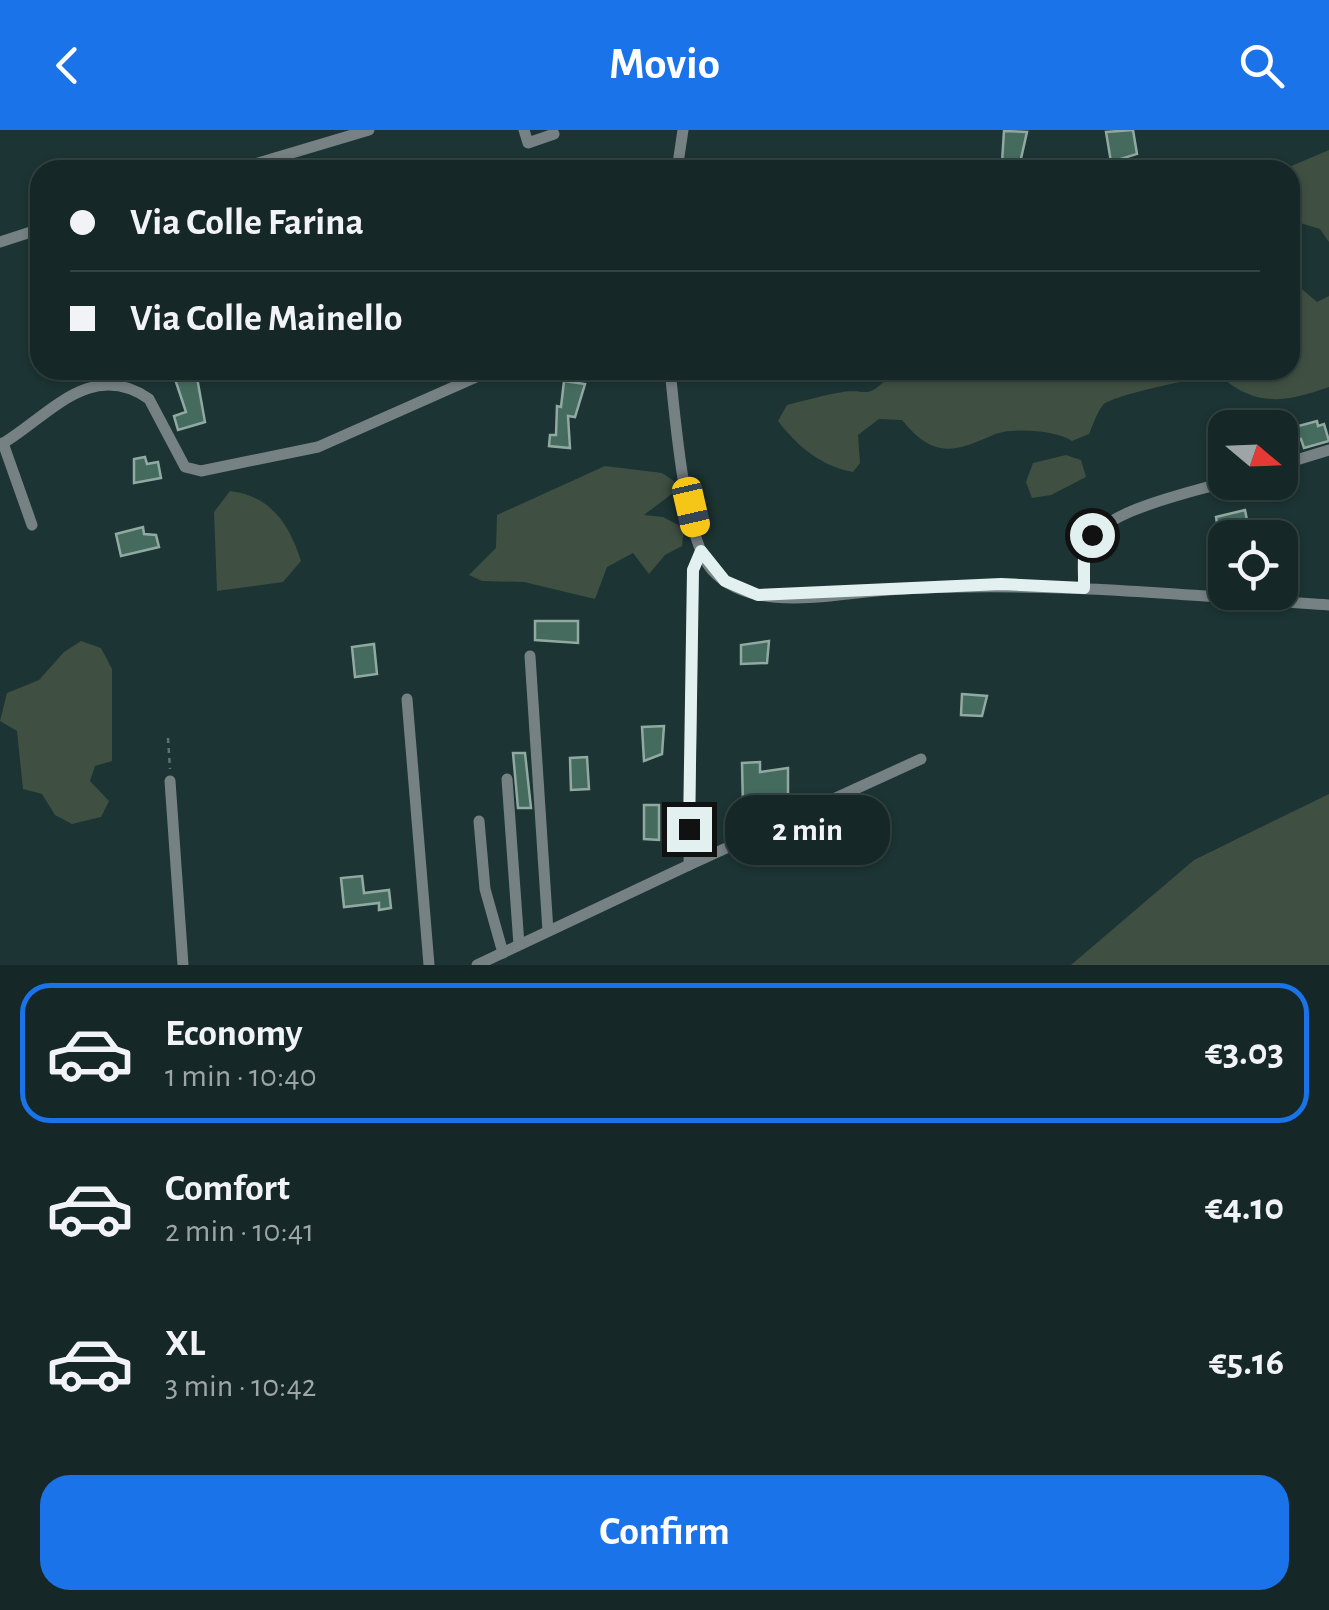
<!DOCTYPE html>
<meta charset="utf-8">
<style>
body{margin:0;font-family:"Alegreya Sans",sans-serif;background:#223332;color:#f1f3f6;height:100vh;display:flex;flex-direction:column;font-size:38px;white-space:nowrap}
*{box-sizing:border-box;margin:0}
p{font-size:32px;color:#9da5a7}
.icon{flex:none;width:55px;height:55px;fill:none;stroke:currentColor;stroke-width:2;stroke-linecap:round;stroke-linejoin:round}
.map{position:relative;height:835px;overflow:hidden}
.side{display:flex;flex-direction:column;background:#152726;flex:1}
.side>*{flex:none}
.guide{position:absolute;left:30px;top:30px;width:1270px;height:220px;border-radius:30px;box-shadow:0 2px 8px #0004,0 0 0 2px #344443;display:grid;align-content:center;height:220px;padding:0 40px;background:#152726}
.needle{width:65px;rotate:109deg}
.fabs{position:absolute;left:1208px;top:280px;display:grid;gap:20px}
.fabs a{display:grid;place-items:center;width:90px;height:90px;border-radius:20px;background:#152726;box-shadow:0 2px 8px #0004,0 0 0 2px #344443;font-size:50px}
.end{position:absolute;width:45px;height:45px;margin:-22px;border:12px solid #e2f0ef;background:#111;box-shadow:0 0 0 5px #111}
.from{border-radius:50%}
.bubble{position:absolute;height:70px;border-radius:30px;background:#152726;box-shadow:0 2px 8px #0004,0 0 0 2px #344443;font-size:32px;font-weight:700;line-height:70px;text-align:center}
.car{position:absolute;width:30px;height:60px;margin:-30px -15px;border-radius:12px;box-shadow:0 0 8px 2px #0007;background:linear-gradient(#f5c518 24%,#345 0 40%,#f5c518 0 76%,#345 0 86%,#f5c518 0)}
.guide b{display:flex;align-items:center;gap:35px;height:95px;font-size:38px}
.guide b+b{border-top:2px solid #344443}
.guide i{width:25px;height:25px;background:#f1f3f6}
ul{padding:18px 0 0;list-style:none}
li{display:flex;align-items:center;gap:30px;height:140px;margin:0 20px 15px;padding:0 20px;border:5px solid transparent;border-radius:30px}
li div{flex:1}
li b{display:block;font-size:38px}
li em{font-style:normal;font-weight:700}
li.selected{border-color:#1a73e8}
li>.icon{width:90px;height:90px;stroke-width:1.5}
.action{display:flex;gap:20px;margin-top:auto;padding:20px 40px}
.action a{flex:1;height:115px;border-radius:30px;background:#1a73e8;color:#fff;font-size:40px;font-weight:700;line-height:115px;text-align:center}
header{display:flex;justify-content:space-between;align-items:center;height:130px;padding:0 40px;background:#1a73e8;color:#fff;font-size:45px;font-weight:700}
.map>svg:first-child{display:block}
.green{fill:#3f5042}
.building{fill:#446b5e;stroke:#91a9a0;stroke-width:2.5}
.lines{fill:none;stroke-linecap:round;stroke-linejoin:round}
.path{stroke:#5d7271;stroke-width:2.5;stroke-dasharray:5 5;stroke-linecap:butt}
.minor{stroke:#768184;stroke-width:11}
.route{stroke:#e2f0ef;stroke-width:12}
</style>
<header><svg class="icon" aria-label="back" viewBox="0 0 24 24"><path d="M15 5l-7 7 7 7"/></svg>Movio<svg class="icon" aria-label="search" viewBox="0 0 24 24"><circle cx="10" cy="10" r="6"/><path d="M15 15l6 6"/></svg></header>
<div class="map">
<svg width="1329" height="835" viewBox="0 0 1329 835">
<rect width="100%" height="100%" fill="#1c3433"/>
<g class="green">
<polygon points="1329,20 1329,112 1320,99 1297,92 1290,96 1290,40 1282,40"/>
<path d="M1290,149L1317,172L1329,166V257C1286,272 1257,278 1220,246C1203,246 1112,265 1103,275C1097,282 1093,295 1089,304L1072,311C1056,300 1012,297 993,305C953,323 933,328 902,290L879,289L858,305L860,333L853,342C821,336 798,317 778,291L787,275C803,271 820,266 837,263C871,256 863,275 895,240H1290Z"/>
<polygon points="1066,325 1081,330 1086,347 1051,365 1032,368 1026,352 1033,333"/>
<polygon points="605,336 662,343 674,351 673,363 644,385 663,387 684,398 682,416 665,425 649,444 633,423 607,437 595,469 524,452 482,451 469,445 496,418 497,385"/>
<path d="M230,361C271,366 289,394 301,431L283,452L217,461L214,382Z"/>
<polygon points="81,511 101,518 112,539 112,631 95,636 90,651 109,671 101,687 72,694 55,685 42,664 23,659 17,601 0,591 7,563 39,550 64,522"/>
<polygon points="1329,664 1329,835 1071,835 1194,730"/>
</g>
<g class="building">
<polygon points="1133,0 1137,24 1111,32 1106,2"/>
<polygon points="1004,1 1027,2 1020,33 1002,32"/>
<polygon points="196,242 205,292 178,300 174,286 186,282 175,249"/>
<polygon points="564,251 585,254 575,287 568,286 570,318 549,316 550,305 556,305 557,276 561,277"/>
<polygon points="1317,291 1318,296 1324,294 1329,311 1304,318 1301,309 1280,314 1280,301"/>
<polygon points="145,327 147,334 158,332 161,348 134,353 134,329"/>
<polygon points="1245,380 1249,400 1219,406 1216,387"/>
<polygon points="143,397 144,404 156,405 159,417 121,426 116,404"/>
<polygon points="535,491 578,491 578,513 535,510"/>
<polygon points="769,511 767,533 741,534 741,515"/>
<polygon points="374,514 377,544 355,547 352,517"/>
<polygon points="962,564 987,566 982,586 961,585"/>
<polygon points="664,596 662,624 644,631 642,597"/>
<polygon points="513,623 525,623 531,678 518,678"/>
<polygon points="587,627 589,659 571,660 570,628"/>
<polygon points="760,632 760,642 788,638 788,664 761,668 761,677 743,677 742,633"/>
<polygon points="644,675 659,675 659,710 644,709"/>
<polygon points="362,746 364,763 389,760 391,778 379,780 379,773 344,777 341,748"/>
</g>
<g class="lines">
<polyline class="path" points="168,608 170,639"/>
<g class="minor">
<polyline points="524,0 528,13 554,4"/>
<polyline points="235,40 369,0"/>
<polyline points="677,40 683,0"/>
<polyline points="0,112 40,99"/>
<path d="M670,240C675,284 684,409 712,440C753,485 834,463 888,460C1035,450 1182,465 1329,475"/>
<polyline points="3,313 32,395"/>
<path d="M0,315C45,290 90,227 149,269L185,337L201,341L318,317L492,240"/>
<polyline points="1280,335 1329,320"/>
<path d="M1084,458C1084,446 1081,431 1085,419C1096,381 1191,363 1225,352"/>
<polyline points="530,526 548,801"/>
<polyline points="407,569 429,835"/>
<polyline points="507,649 519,815"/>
<polyline points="170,651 183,835"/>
<polyline points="479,691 485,759 503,823"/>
<polyline points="689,735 921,629"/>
<polyline points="477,835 689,735 693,439 701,421"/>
</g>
</g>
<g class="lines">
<polyline class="route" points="689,699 693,440 701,421 725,451 758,465 1001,454 1084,458 1084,426 1092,405"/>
</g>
</svg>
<div class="fabs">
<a><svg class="needle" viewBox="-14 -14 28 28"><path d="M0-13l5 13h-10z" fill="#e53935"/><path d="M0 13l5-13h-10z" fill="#9da5a7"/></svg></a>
<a><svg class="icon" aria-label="locate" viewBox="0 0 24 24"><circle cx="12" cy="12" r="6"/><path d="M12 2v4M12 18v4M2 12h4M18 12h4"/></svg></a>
</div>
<i class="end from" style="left:1092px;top:405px"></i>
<i class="end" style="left:689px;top:699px"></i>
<div class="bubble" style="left:725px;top:665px;width:165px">2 min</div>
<i class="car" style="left:691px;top:377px;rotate:167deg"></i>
<div class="guide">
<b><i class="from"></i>Via Colle Farina</b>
<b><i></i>Via Colle Mainello</b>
</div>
</div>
<section class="side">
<ul>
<li class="selected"><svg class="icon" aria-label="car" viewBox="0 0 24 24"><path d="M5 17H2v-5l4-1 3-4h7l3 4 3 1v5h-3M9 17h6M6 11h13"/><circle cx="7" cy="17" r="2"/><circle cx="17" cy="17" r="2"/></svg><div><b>Economy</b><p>1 min · 10:40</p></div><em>€3.03</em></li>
<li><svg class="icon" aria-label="car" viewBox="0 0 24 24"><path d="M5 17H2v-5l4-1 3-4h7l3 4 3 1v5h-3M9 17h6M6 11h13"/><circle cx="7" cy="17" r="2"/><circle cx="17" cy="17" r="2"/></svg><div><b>Comfort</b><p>2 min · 10:41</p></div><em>€4.10</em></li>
<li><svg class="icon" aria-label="car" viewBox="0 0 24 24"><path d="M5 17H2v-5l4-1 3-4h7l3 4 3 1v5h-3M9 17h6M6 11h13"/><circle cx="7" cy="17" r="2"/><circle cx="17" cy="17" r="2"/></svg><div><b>XL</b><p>3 min · 10:42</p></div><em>€5.16</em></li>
</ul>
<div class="action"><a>Confirm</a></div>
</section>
